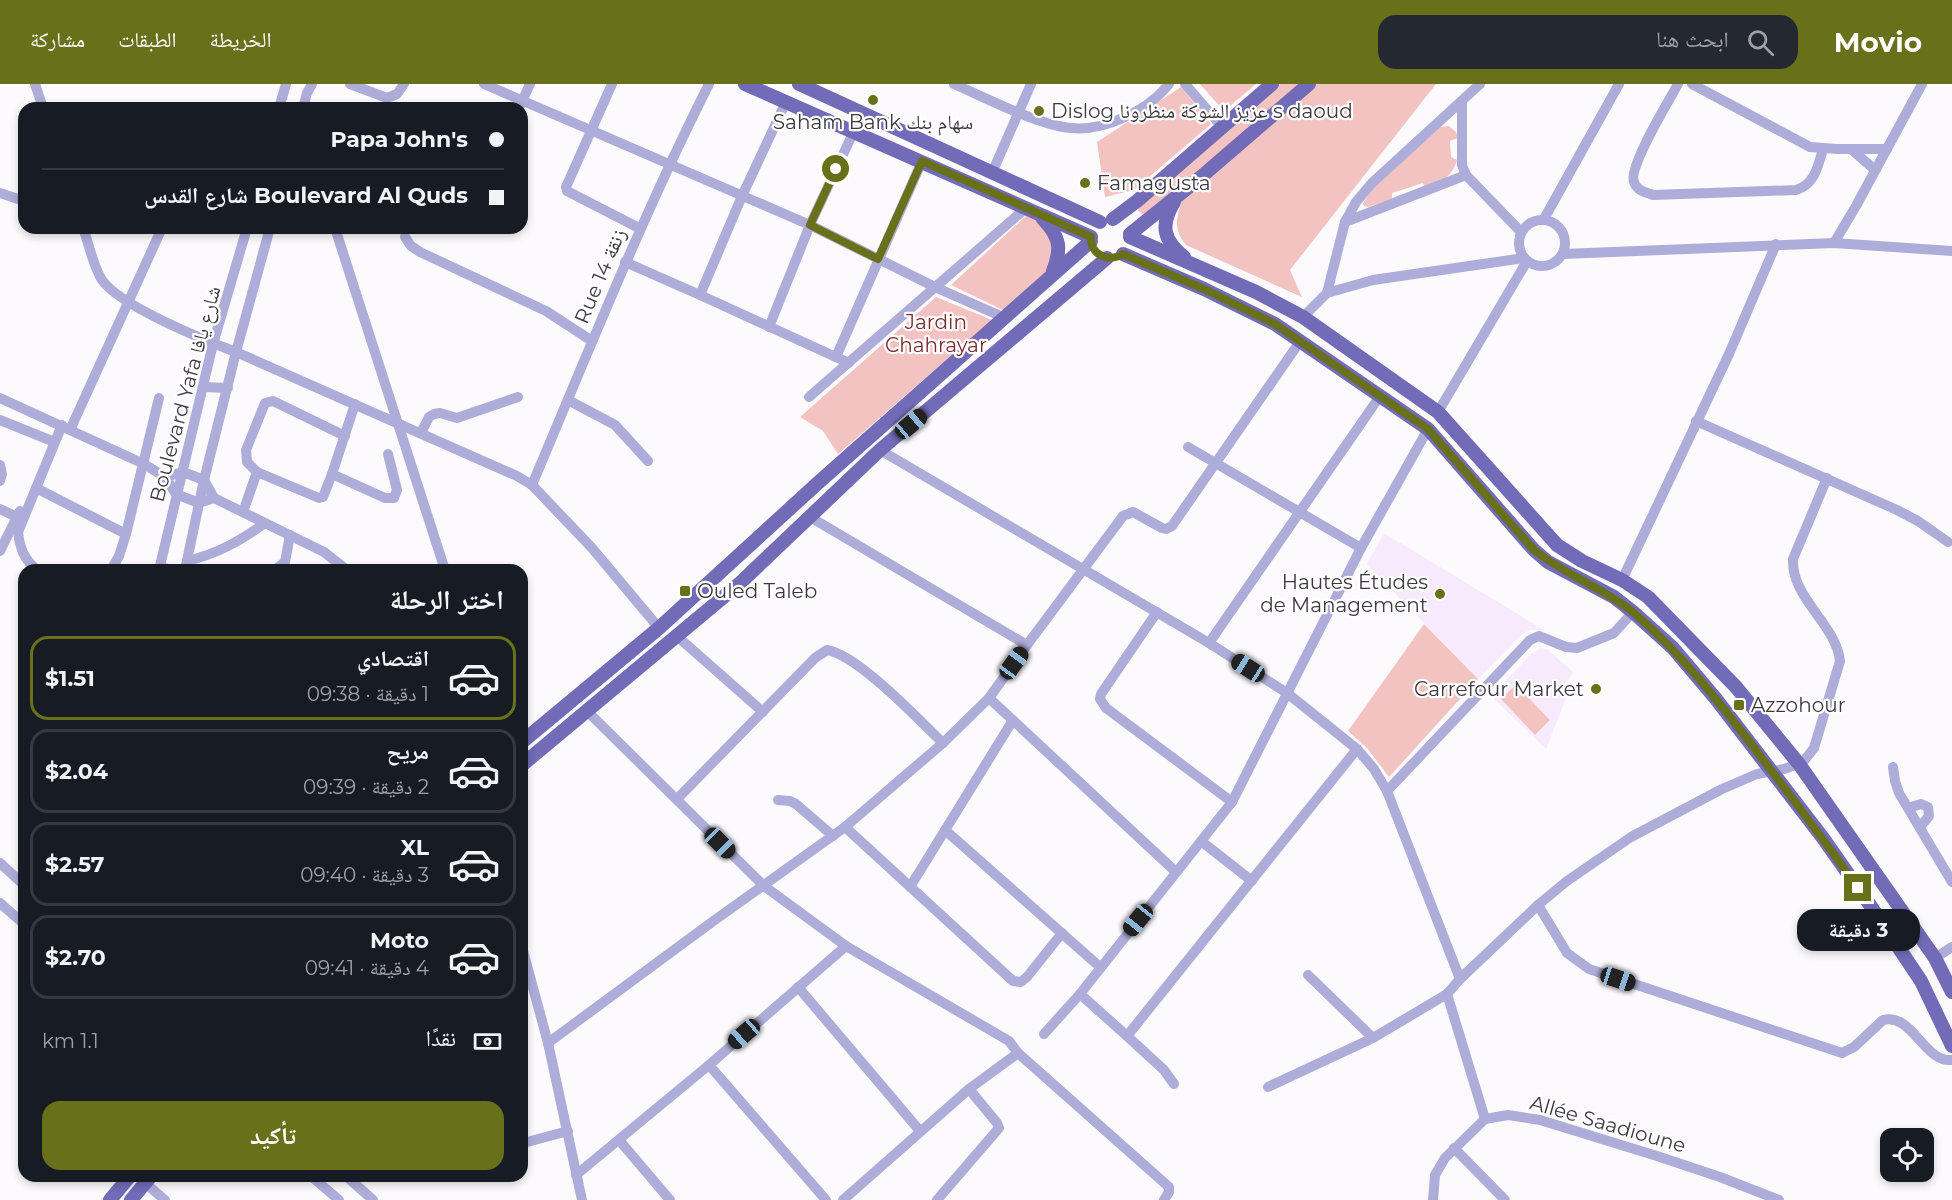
<!DOCTYPE html>
<html lang="ar">
<meta charset="utf-8">
<style>
body{margin:0;font-family:Montserrat,"Noto Naskh Arabic",sans-serif;background:#242831;color:#f1f3f6;direction:rtl;height:100vh;display:flex;flex-direction:column;font-size:22px;white-space:nowrap}
*{box-sizing:border-box;margin:0}
p{font-size:20px;color:#9ea1a6}
.icon{flex:none;width:33px;height:33px;fill:none;stroke:currentColor;stroke-width:2;stroke-linecap:round;stroke-linejoin:round}
.map{position:relative;flex:1;overflow:hidden;direction:ltr}
.sheet{position:absolute;left:18px;top:480px;width:510px;height:618px;display:flex;flex-direction:column;background:#171b24;border-radius:18px;box-shadow:0 3px 9px #0003;direction:rtl}
.sheet>*{flex:none}
.guide{position:absolute;left:18px;top:18px;width:510px;height:132px;border-radius:18px;box-shadow:0 3px 9px #0003;direction:rtl;display:grid;align-content:center;height:132px;padding:0 24px;background:#171b24}
.fabs{position:absolute;left:1880px;top:1044px;display:grid;gap:12px}
.fabs a{display:grid;place-items:center;width:54px;height:54px;border-radius:12px;background:#171b24;box-shadow:0 3px 9px #0003;font-size:30px}
.end{position:absolute;width:27px;height:27px;margin:-14px;border:8px solid #687019;background:#fff;box-shadow:0 0 0 3px #fff}
.from{border-radius:50%}
.bubble{position:absolute;height:42px;border-radius:18px;background:#171b24;box-shadow:0 3px 9px #0003;font-size:20px;font-weight:700;line-height:42px;text-align:center;direction:rtl}
.car{position:absolute;width:18px;height:36px;margin:-18px -9px;border-radius:8px;box-shadow:0 0 4px 2px #0007;background:linear-gradient(#222 24%,#8ab4d8 0 40%,#222 0 76%,#8ab4d8 0 86%,#222 0)}
.guide b{display:flex;align-items:center;gap:21px;height:57px;font-size:22px}
.guide b+b{border-top:2px solid #363941}
.guide i{width:15px;height:15px;background:#f1f3f6}
ul{padding:0;list-style:none}
li{display:flex;align-items:center;gap:18px;height:84px;margin:0 12px 9px;padding:0 12px;border:3px solid #363941;border-radius:18px}
li div{flex:1}
li b{display:block;font-size:22px}
li em{font-style:normal;font-weight:700}
li.current{border-color:#687019}
li>.icon{width:54px;height:54px;stroke-width:1.5}
h2{padding:0 24px;font-size:27px;line-height:72px}
.pay{display:flex;align-items:center;gap:15px;height:66px;padding:0 24px;font-size:22px}
.pay p{margin-inline-start:auto}
.button{display:flex;gap:12px;margin-top:auto;padding:12px 24px}
.button a{flex:1;height:69px;border-radius:18px;background:#687019;color:#fff;font-size:24px;font-weight:700;line-height:69px;text-align:center}
header{display:flex;align-items:center;gap:36px;box-sizing:border-box;height:84px;padding:0 30px;background:#687019;color:#fff}
header strong{font-size:28px}
nav{display:flex;gap:33px;margin-inline-start:auto;font-size:21px}
.search{width:420px;height:54px;background:#242831;display:flex;align-items:center;gap:15px;box-sizing:border-box;padding:0 21px;border-radius:18px;color:#9ea1a6;font-size:22px}
.map>svg:first-child{display:block}
.built{fill:#f7eafc}
.green{fill:#f2c3c1}
.lines{fill:none;stroke-linecap:round;stroke-linejoin:round}
.minor{stroke:#aeadd9;stroke-width:10}
.major{stroke:#716bb8;stroke-width:14}
.route{stroke:#687019;stroke-width:8}
.poi-dot{fill:#687019;stroke:#fff;stroke-width:2}
.labels{text-anchor:middle;dominant-baseline:central;stroke-width:4.5;stroke-linejoin:round;paint-order:stroke}
.poi-label{font-size:20px;fill:#3d3a3e;stroke:#fff;text-anchor:start}
.street-label{font-size:20px;fill:#3d3a3e;stroke:#fff}
.park-label{font-size:20px;fill:#7b2e31;stroke:#fff}
</style>
<header>
<strong>Movio</strong>
<div class="search"><svg class="icon" aria-label="search" viewBox="0 0 24 24"><circle cx="10" cy="10" r="6"/><path d="M15 15l6 6"/></svg>ابحث هنا</div>
<nav><a>الخريطة</a><a>الطبقات</a><a>مشاركة</a></nav>
</header>
<div class="map">
<svg width="1952" height="1116" viewBox="0 0 1952 1116">
<rect width="100%" height="100%" fill="#fdfafe"/>
<g class="built">
<polygon points="1384,449 1544,546 1530,546 1521,551 1478,595 1367,480"/>
<polygon points="1541,564 1547,565 1573,588 1564,602 1569,607 1546,665 1491,612 1530,571"/>
</g>
<g class="green">
<polygon points="1200,0 1256,0 1224,27"/>
<polygon points="1280,0 1301,0 1144,132 1138,126 1139,123"/>
<path d="M1314,0H1436L1290,186L1302,213L1186,161C1172,143 1177,134 1183,113Z"/>
<polygon points="1181,3 1211,40 1134,106 1105,113 1097,58"/>
<path d="M1449,42L1456,48L1458,54L1450,57L1451,73L1457,76C1452,94 1441,97 1425,104L1423,99L1392,109V115L1368,123L1364,122L1363,119L1375,102L1440,43Z"/>
<polygon points="1026,132 1036,134 1054,152 1050,185 1005,227 951,201"/>
<polygon points="936,213 992,236 838,370 823,347 800,333"/>
<polygon points="1424,540 1478,595 1389,693 1367,664 1348,647"/>
<polygon points="1516,601 1550,636 1535,651 1501,615"/>
</g>
<g class="lines">
<g class="minor">
<polyline points="35,0 43,24"/>
<polyline points="350,0 387,14 397,10 404,0"/>
<polyline points="484,0 810,141 937,204 1005,234"/>
<polyline points="612,0 566,103 567,107 639,144"/>
<path d="M954,0C986,14 1038,41 1071,44C1090,46 1108,41 1125,33C1141,26 1158,14 1169,0"/>
<polyline points="1185,0 1222,43"/>
<path d="M1678,0C1669,17 1628,83 1634,98C1637,107 1645,108 1653,111L1796,106C1815,100 1818,82 1823,65"/>
<polyline points="1692,0 1810,63 1837,65 1887,65"/>
<polyline points="1462,17 1462,81 1466,91 1521,148"/>
<polyline points="279,24 286,0"/>
<polyline points="303,24 307,9 312,0"/>
<polyline points="519,24 530,0"/>
<polyline points="1851,65 1875,86"/>
<polyline points="992,89 1031,0"/>
<polyline points="0,109 24,117"/>
<polyline points="1544,135 1619,0"/>
<circle cx="1542" cy="159" r="23"/>
<polyline points="1345,138 1466,91"/>
<path d="M83,144C89,160 93,182 102,196C120,222 204,256 236,268L517,392L532,401L592,464L659,544"/>
<polyline points="335,144 445,486"/>
<polyline points="405,153 411,162 420,168 546,227 592,257"/>
<polyline points="1834,159 1856,122 1922,0"/>
<polyline points="1563,170 1834,159 1952,167"/>
<polyline points="625,178 700,211 849,279"/>
<polyline points="1327,209 1373,196 1524,174"/>
<polyline points="700,211 742,112 786,18"/>
<polyline points="1303,233 1327,209 1345,138 1356,118 1372,99 1480,0"/>
<polyline points="769,243 810,141 854,47"/>
<polyline points="836,273 922,77"/>
<polyline points="203,303 228,304"/>
<polyline points="809,313 1026,124"/>
<polyline points="0,314 144,380 165,393 176,410 199,419 214,414"/>
<polyline points="568,316 615,341 648,377"/>
<polyline points="1438,328 1527,177"/>
<polyline points="0,336 52,357"/>
<polyline points="1696,337 1897,426 1918,437 1948,458"/>
<polyline points="70,346 162,144"/>
<polyline points="421,349 429,333 434,330 440,329 457,334 518,313"/>
<polyline points="1188,363 1361,464"/>
<polyline points="880,366 1209,559 1287,609 1357,665 1374,685 1387,707 1460,895"/>
<polyline points="0,381 2,390 0,397"/>
<polyline points="257,388 247,378 246,366 265,319 273,317 345,352"/>
<polyline points="332,390 385,414 394,414 397,406 388,370"/>
<polyline points="165,393 183,388 204,396 214,414 324,468 347,486"/>
<path d="M532,401C589,266 643,131 709,0"/>
<polyline points="36,404 126,450"/>
<polyline points="0,425 17,433"/>
<polyline points="243,428 257,388 319,414 323,413 332,390 355,320"/>
<polyline points="0,467 20,427"/>
<path d="M187,477C217,470 240,457 265,439"/>
<polyline points="160,483 173,486"/>
<path d="M37,486C24,475 20,465 18,448L62,341"/>
<polyline points="111,486 119,472 126,450 159,314"/>
<polyline points="159,486 213,260 247,144"/>
<polyline points="185,486 204,396 236,268 270,144"/>
<polyline points="275,486 285,478 290,451"/>
<polyline points="1622,496 1729,270 1776,160"/>
<polyline points="1157,528 1101,610 1100,615 1106,624 1232,718"/>
<polyline points="678,553 763,628"/>
<polyline points="1209,559 1380,312"/>
<polyline points="1027,561 1123,432 1133,428 1162,444 1166,445 1172,442 1301,256"/>
<polyline points="989,614 1176,788"/>
<polyline points="1893,683 1895,697 1899,709 1952,798"/>
<polyline points="1387,707 1530,556 1539,552 1566,563 1577,564 1614,549 1633,528"/>
<path d="M677,715L815,574L827,566C858,571 919,636 943,659"/>
<polyline points="778,716 790,717 796,720 833,752"/>
<polyline points="1908,724 1921,720 1928,723 1929,732 1920,743"/>
<polyline points="845,743 1013,897 1021,898 1027,893 1062,849"/>
<polyline points="945,746 1100,883"/>
<polyline points="1201,757 1252,797"/>
<polyline points="0,779 24,801"/>
<polyline points="910,803 1013,636"/>
<polyline points="0,819 24,840"/>
<path d="M1538,821L1567,869L1589,885L1842,969L1854,963L1883,936C1912,928 1924,979 1952,976"/>
<polyline points="846,862 1009,957 1018,969 1169,1103 1169,1108 1164,1116"/>
<polyline points="522,863 548,959 582,1116"/>
<polyline points="1935,874 1952,863"/>
<polyline points="1308,891 1373,954"/>
<polyline points="798,903 920,1047"/>
<polyline points="1080,910 1127,952"/>
<polyline points="1447,910 1485,1035"/>
<polyline points="1044,950 1080,910 1232,718 1361,464 1428,345"/>
<polyline points="548,959 712,838 845,743 943,659 989,614 1027,561 810,433"/>
<polyline points="709,981 826,1116"/>
<polyline points="1174,1000 1164,986 1127,952 1357,665"/>
<path d="M1268,1003L1373,954L1447,910L1460,895L1538,821L1567,797L1631,753L1722,705L1757,690L1784,685L1803,678L1814,664L1840,577C1836,540 1791,514 1793,475L1827,394"/>
<polyline points="619,1056 670,1116"/>
<polyline points="522,1057 527,1058 568,1047"/>
<polyline points="1454,1064 1505,1116"/>
<polyline points="576,1091 709,981 846,862 764,802 587,627"/>
<polyline points="311,1092 339,1116"/>
<polyline points="346,1092 373,1116"/>
<polyline points="145,1099 165,1116"/>
<polyline points="843,1116 969,1005 1018,969"/>
<polyline points="937,1116 999,1044 997,1039 969,1005"/>
<polyline points="1433,1116 1435,1091 1445,1074 1485,1035 1508,1031 1540,1036 1657,1072 1720,1093 1779,1116"/>
</g>
<g class="major">
<polyline points="745,0 1091,153"/>
<polyline points="799,0 1100,138"/>
<path d="M1174,118C1160,141 1163,156 1184,173"/>
<path d="M1043,135C1060,153 1062,164 1053,187"/>
<polyline points="1113,135 1137,117 1272,0"/>
<polyline points="1130,150 1201,93 1309,0"/>
<polyline points="1130,153 1256,208 1303,233 1438,328 1557,461 1582,477 1622,496 1648,513 1736,603 1799,680 1935,874 1952,908"/>
<polyline points="1123,170 1204,205 1275,240 1428,345 1534,466 1548,478 1614,513 1633,528 1673,564 1716,615 1823,754 1870,821 1921,897 1952,962"/>
<polyline points="522,658 659,544 819,398 1091,157"/>
<polyline points="522,681 739,500 880,366 1107,174"/>
<polyline points="110,1116 130,1092"/>
<polyline points="131,1116 151,1092"/>
</g>
</g>
<g class="lines">
<path class="route" d="M836,85L810,141L878,175L922,77L1091,153C1090,171 1109,179 1123,170L1204,205L1275,240L1428,345L1534,466C1565,491 1604,504 1634,529C1682,570 1720,619 1758,669C1792,714 1826,758 1858,804"/>
</g>
<g class="poi-dot">
<circle cx="873" cy="16" r="6"/>
<circle cx="1039" cy="27" r="6"/>
<circle cx="1085" cy="99" r="6"/>
<rect x="679" y="501" width="12" height="12" rx="3"/>
<circle cx="1440" cy="510" r="6"/>
<circle cx="1596" cy="605" r="6"/>
<rect x="1733" y="615" width="12" height="12" rx="3"/>
</g>
<g class="labels">
<g class="poi-label">
<text x="1051" y="27">Dislog عزيز الشوكة منظرونا s daoud</text>
<text x="873" y="38" text-anchor="middle">Saham Bank سهام بنك</text>
<text x="1097" y="99">Famagusta</text>
<text x="1428" y="498" text-anchor="end">Hautes Études<tspan x="1428" dy="23">de Management</tspan></text>
<text x="697" y="507">Ouled Taleb</text>
<text x="1584" y="605" text-anchor="end">Carrefour Market</text>
<text x="1751" y="621">Azzohour</text>
</g>
<g class="street-label">
<text transform="translate(600 192) rotate(-67)">Rue 14 زنقة</text>
<text transform="translate(185 310) rotate(-75)">Boulevard Yafa شارع يافا</text>
<text transform="translate(1608 1040) rotate(16)">Allée Saadioune</text>
</g>
<g class="park-label">
<text x="936" y="238">Jardin<tspan x="936" dy="23">Chahrayar</tspan></text>
</g>
</g>
</svg>
<div class="fabs">
<a><svg class="icon" aria-label="locate" viewBox="0 0 24 24"><circle cx="12" cy="12" r="6"/><path d="M12 2v4M12 18v4M2 12h4M18 12h4"/></svg></a>
</div>
<i class="end from" style="left:836px;top:85px"></i>
<i class="end" style="left:1858px;top:804px"></i>
<div class="bubble" style="left:1797px;top:825px;width:123px">3 دقيقة</div>
<i class="car" style="left:911px;top:340px;rotate:50deg"></i>
<i class="car" style="left:1014px;top:579px;rotate:36deg"></i>
<i class="car" style="left:1248px;top:584px;rotate:302deg"></i>
<i class="car" style="left:720px;top:759px;rotate:135deg"></i>
<i class="car" style="left:1138px;top:836px;rotate:219deg"></i>
<i class="car" style="left:1618px;top:895px;rotate:108deg"></i>
<i class="car" style="left:744px;top:950px;rotate:229deg"></i>
<div class="guide">
<b><i class="from"></i>Papa John's</b>
<b><i></i>Boulevard Al Quds شارع القدس</b>
</div>
<section class="sheet">
<h2>اختر الرحلة</h2>
<ul>
<li class="current"><svg class="icon" aria-label="car" viewBox="0 0 24 24"><path d="M5 17H2v-5l4-1 3-4h7l3 4 3 1v5h-3M9 17h6M6 11h13"/><circle cx="7" cy="17" r="2"/><circle cx="17" cy="17" r="2"/></svg><div><b>اقتصادي</b><p>1 دقيقة · 09:38</p></div><em>$1.51</em></li>
<li><svg class="icon" aria-label="car" viewBox="0 0 24 24"><path d="M5 17H2v-5l4-1 3-4h7l3 4 3 1v5h-3M9 17h6M6 11h13"/><circle cx="7" cy="17" r="2"/><circle cx="17" cy="17" r="2"/></svg><div><b>مريح</b><p>2 دقيقة · 09:39</p></div><em>$2.04</em></li>
<li><svg class="icon" aria-label="car" viewBox="0 0 24 24"><path d="M5 17H2v-5l4-1 3-4h7l3 4 3 1v5h-3M9 17h6M6 11h13"/><circle cx="7" cy="17" r="2"/><circle cx="17" cy="17" r="2"/></svg><div><b>XL</b><p>3 دقيقة · 09:40</p></div><em>$2.57</em></li>
<li><svg class="icon" aria-label="car" viewBox="0 0 24 24"><path d="M5 17H2v-5l4-1 3-4h7l3 4 3 1v5h-3M9 17h6M6 11h13"/><circle cx="7" cy="17" r="2"/><circle cx="17" cy="17" r="2"/></svg><div><b>Moto</b><p>4 دقيقة · 09:41</p></div><em>$2.70</em></li>
</ul>
<div class="pay"><svg class="icon" aria-label="cash" viewBox="0 0 24 24"><path d="M3 7h18v10H3z"/><circle cx="12" cy="12" r="2"/></svg>نقدًا<p>1.1 km</p></div>
<div class="button"><a>تأكيد</a></div>
</section>
</div>
